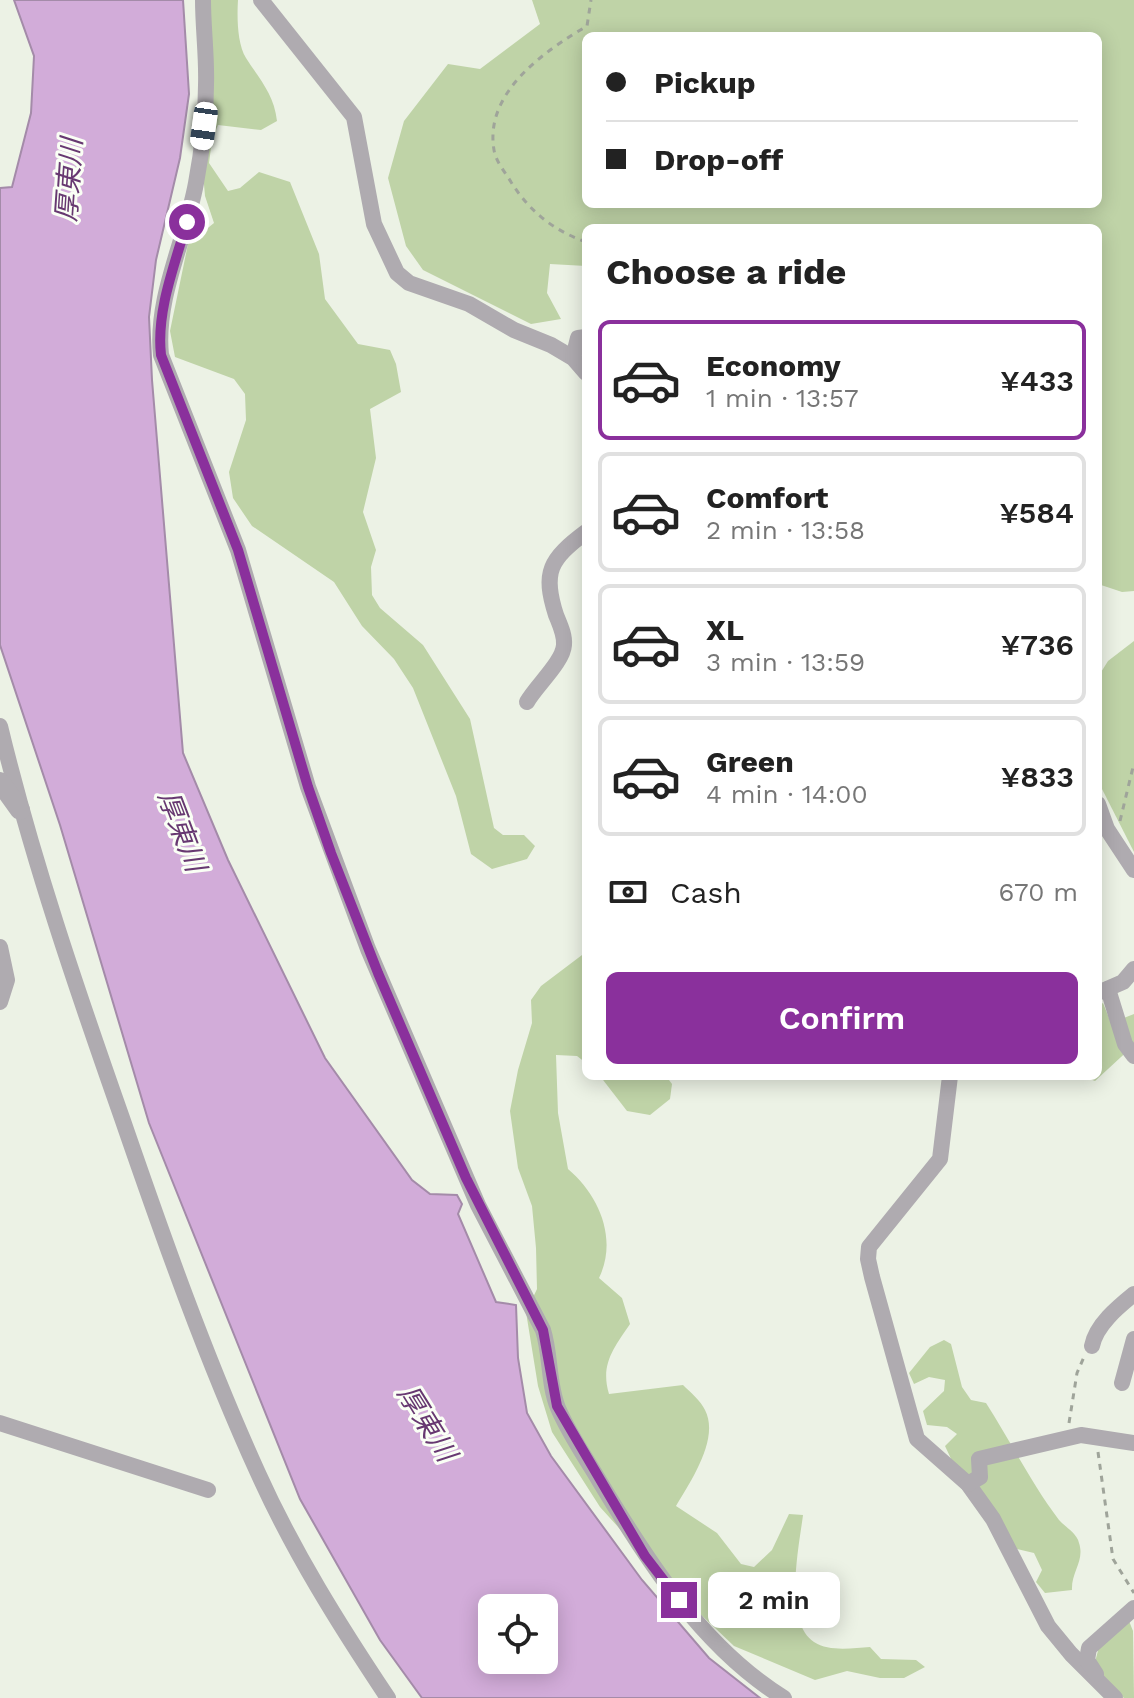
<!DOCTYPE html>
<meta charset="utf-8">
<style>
body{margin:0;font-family:"Work Sans","Noto Sans JP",sans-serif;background:#f6f6f6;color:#222;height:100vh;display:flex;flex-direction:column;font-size:30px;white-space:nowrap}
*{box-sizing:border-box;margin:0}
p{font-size:26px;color:#767676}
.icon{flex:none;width:44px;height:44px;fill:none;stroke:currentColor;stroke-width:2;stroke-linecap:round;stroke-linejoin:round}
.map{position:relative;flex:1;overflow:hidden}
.details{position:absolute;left:582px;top:224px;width:520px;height:856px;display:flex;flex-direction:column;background:#fff;border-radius:12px;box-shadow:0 4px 20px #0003}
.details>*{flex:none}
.banner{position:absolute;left:582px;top:32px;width:520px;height:176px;border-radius:12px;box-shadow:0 4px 20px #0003;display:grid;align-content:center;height:176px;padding:0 24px;background:#fff}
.tools{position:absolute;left:478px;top:1594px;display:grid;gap:16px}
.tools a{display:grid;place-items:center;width:80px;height:80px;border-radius:12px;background:#fff;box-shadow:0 4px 20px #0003;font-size:40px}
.end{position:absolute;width:36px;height:36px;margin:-18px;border:10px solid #8a309c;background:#fff;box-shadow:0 0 0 4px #fff}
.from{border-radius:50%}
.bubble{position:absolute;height:56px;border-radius:12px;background:#fff;box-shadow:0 4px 20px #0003;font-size:26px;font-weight:600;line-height:56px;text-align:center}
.car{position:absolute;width:24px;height:48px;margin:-24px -12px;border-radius:10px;box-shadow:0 0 6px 2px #0007;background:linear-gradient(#fff 24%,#345 0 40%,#fff 0 76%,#345 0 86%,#fff 0)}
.banner b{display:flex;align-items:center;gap:28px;height:76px;font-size:30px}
.banner b+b{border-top:2px solid #e0e0e0}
.banner i{width:20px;height:20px;background:#222}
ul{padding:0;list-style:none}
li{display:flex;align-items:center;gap:24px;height:120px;margin:0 16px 12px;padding:0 8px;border:4px solid #e0e0e0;border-radius:12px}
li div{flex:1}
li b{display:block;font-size:30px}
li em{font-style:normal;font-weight:600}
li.selected{border-color:#8a309c}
li>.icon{width:72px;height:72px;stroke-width:1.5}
h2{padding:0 24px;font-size:36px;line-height:96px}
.pay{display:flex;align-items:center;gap:20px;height:88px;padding:0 24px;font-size:30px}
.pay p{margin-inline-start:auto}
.primary-button{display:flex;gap:16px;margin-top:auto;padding:16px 24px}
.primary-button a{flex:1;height:92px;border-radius:12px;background:#8a309c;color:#fff;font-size:32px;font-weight:600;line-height:92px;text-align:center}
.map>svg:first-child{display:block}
.green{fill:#bfd3a7;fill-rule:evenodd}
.water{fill:#d2acd9;stroke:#a48ba9;stroke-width:2;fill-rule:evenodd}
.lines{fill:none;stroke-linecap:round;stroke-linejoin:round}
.path{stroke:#9fa49a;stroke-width:3;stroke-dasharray:6 6;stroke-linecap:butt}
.minor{stroke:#afabb0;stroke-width:16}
.tertiary{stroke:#afabb0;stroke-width:20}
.route{stroke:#8a309c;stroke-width:10}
.labels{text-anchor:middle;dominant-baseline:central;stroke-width:6;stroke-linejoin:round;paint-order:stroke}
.water-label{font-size:28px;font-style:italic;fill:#673871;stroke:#fafff5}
</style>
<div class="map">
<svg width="1134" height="1698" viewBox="0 0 1134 1698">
<rect width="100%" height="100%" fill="#ecf2e5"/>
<g class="green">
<path d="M207,0H238C237,17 237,43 246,58C260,80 274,94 277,121L261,130L218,125L212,140L209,163L228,191L240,188L259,172L290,182L319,254L325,299L358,344L390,350L396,364L401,392L370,409L376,458L363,512L376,550L371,567L372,595L380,608L423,645L470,719L494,828L503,835H524L535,846L527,859L492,869L471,854L456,796L413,688L394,659L362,626L334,582L252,526L233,498L229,472L246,420L245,394L234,379L175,357L170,331L188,244L214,223L205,196L203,173Z"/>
<path d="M532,0H1134V591L1122,592L1098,584V228H586V266L550,264L547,293L561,319L531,324L423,270L406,246L388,178L404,121L448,64L480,69L540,24ZM586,36H1098V204H586Z"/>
<polygon points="1134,641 1134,852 1102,789 1098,774 1098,677 1108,661"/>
<path d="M586,952V1063L577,1056L556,1055L558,1113L568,1169C599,1195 618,1239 599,1278L622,1298L630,1324C614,1348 600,1364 609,1394L683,1385C690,1392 701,1401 705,1410C720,1439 690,1482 676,1506L717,1533L741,1564L754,1567L772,1550L789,1514L803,1515C799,1547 783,1621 814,1642C829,1652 853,1648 870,1647L881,1659L916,1660L925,1667L904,1678H880L847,1671L815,1680L734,1646L676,1591L600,1507L552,1432L538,1386L526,1312L537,1289L536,1248L532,1206L518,1168L510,1111L518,1070L532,1023L531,1000L541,986Z"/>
<polygon points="1103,1003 1111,1023 1134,1014 1134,1045 1095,1081 1082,1076 1098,1076 1098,1006"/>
<polygon points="600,1076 666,1076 672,1084 670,1099 650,1115 627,1111"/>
<path d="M944,1340L951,1344L962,1387L971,1400L986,1403C1011,1442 1031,1483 1059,1520C1065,1527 1077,1533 1079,1543C1085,1561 1071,1572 1072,1590L1045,1593L1036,1582L1042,1570L1034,1553L1017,1549L953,1463L945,1446L957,1434L947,1427L927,1425L923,1411L944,1391L945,1380L929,1377L914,1384L909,1373L930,1347Z"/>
<polygon points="1129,1621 1133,1631 1134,1698 1124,1698 1107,1684 1095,1662 1099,1647"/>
</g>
<path class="water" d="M14,0H183L189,94L180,158L156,260L149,317L152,380L183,753L228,860L325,1058L412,1180L430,1194L457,1195L462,1204L458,1214L496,1302L516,1305L518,1358L527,1413L551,1456L642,1580L709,1658L760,1698H422L380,1640L300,1499L149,1123L60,825L0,645V188L12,187L31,113L34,56ZM492,1608H544V1660H492Z"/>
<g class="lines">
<g class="path">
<path d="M586,242C553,230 530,212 511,182C505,172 496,162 494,150C484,92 545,51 587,26L591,0"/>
<polyline points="1120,821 1134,763"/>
<polyline points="1069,1423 1077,1373 1084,1357"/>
<polyline points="1098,1452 1113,1559 1134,1593"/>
</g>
<g class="minor">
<path d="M203,0C203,28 207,57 206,85C206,118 202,151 196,183C186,239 155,297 161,355L238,550L308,787L368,949L478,1205L543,1330C551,1355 548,1384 558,1408C569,1434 586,1458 600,1482C648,1562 703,1648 784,1698"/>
<polyline points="261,0 354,117 374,224 397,273 409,283 469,304 514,330 551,345 573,358 586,373"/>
<polyline points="573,358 578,338 586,337"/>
<path d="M527,702C536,686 563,662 564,645C565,635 560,625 556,615C542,572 550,559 586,532"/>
<path d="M0,726C32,859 77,990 122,1118C163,1237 206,1359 258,1473C294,1553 340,1626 388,1698"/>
<polyline points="1098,804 1107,829 1134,870"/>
<polyline points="0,947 7,980 0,1002"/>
<polyline points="1108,989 1125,1044 1134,1056"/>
<polyline points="1100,992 1123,982 1134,969"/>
<polyline points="950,1076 940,1159 869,1247 868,1259 872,1277 917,1439 968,1484 993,1519 1048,1626 1071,1654 1115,1698"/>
<path d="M1092,1346C1096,1325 1118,1307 1134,1294"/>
<polyline points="1122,1383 1134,1339"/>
<polyline points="0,1423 208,1490"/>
<polyline points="968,1484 980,1477 979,1459 1081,1435 1134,1443"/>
<polyline points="1096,1674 1087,1660 1089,1648 1134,1608"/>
</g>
<polyline class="tertiary" points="0,782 20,810"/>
</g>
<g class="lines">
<path class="route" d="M187,222C175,264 156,311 161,355L238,550L308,787L331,853L378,973L466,1178L543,1330L557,1406L645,1556L679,1600"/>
</g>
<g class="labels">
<g class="water-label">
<text transform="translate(69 180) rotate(-86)">厚東川</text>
<text transform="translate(182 831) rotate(69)">厚東川</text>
<text transform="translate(427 1423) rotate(58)">厚東川</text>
</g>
</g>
</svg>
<div class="tools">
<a><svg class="icon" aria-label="locate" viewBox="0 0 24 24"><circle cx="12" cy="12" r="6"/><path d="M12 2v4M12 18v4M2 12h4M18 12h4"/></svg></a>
</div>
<i class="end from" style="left:187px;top:222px"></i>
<i class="end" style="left:679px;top:1600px"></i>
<div class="bubble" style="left:708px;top:1572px;width:132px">2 min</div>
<i class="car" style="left:204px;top:126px;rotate:188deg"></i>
<div class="banner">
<b><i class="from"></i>Pickup</b>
<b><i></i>Drop-off</b>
</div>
<section class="details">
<h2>Choose a ride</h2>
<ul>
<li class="selected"><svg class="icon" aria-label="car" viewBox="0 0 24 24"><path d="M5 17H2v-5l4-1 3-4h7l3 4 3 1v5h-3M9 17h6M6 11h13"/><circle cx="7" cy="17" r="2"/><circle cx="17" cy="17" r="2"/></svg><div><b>Economy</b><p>1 min · 13:57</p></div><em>¥433</em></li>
<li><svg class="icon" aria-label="car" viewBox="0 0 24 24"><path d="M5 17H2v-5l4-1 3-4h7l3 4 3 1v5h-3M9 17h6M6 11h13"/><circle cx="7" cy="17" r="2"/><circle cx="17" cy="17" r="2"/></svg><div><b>Comfort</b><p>2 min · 13:58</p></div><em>¥584</em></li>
<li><svg class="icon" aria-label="car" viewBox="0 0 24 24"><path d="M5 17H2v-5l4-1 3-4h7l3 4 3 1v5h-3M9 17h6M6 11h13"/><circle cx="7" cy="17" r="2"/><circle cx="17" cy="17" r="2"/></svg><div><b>XL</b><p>3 min · 13:59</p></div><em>¥736</em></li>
<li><svg class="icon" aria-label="car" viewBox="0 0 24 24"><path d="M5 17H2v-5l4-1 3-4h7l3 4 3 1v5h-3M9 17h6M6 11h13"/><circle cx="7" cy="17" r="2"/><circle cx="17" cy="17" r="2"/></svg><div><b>Green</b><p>4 min · 14:00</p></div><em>¥833</em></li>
</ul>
<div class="pay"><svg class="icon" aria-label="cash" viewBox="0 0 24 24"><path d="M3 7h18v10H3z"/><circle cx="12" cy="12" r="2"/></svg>Cash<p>670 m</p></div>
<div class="primary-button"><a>Confirm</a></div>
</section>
</div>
